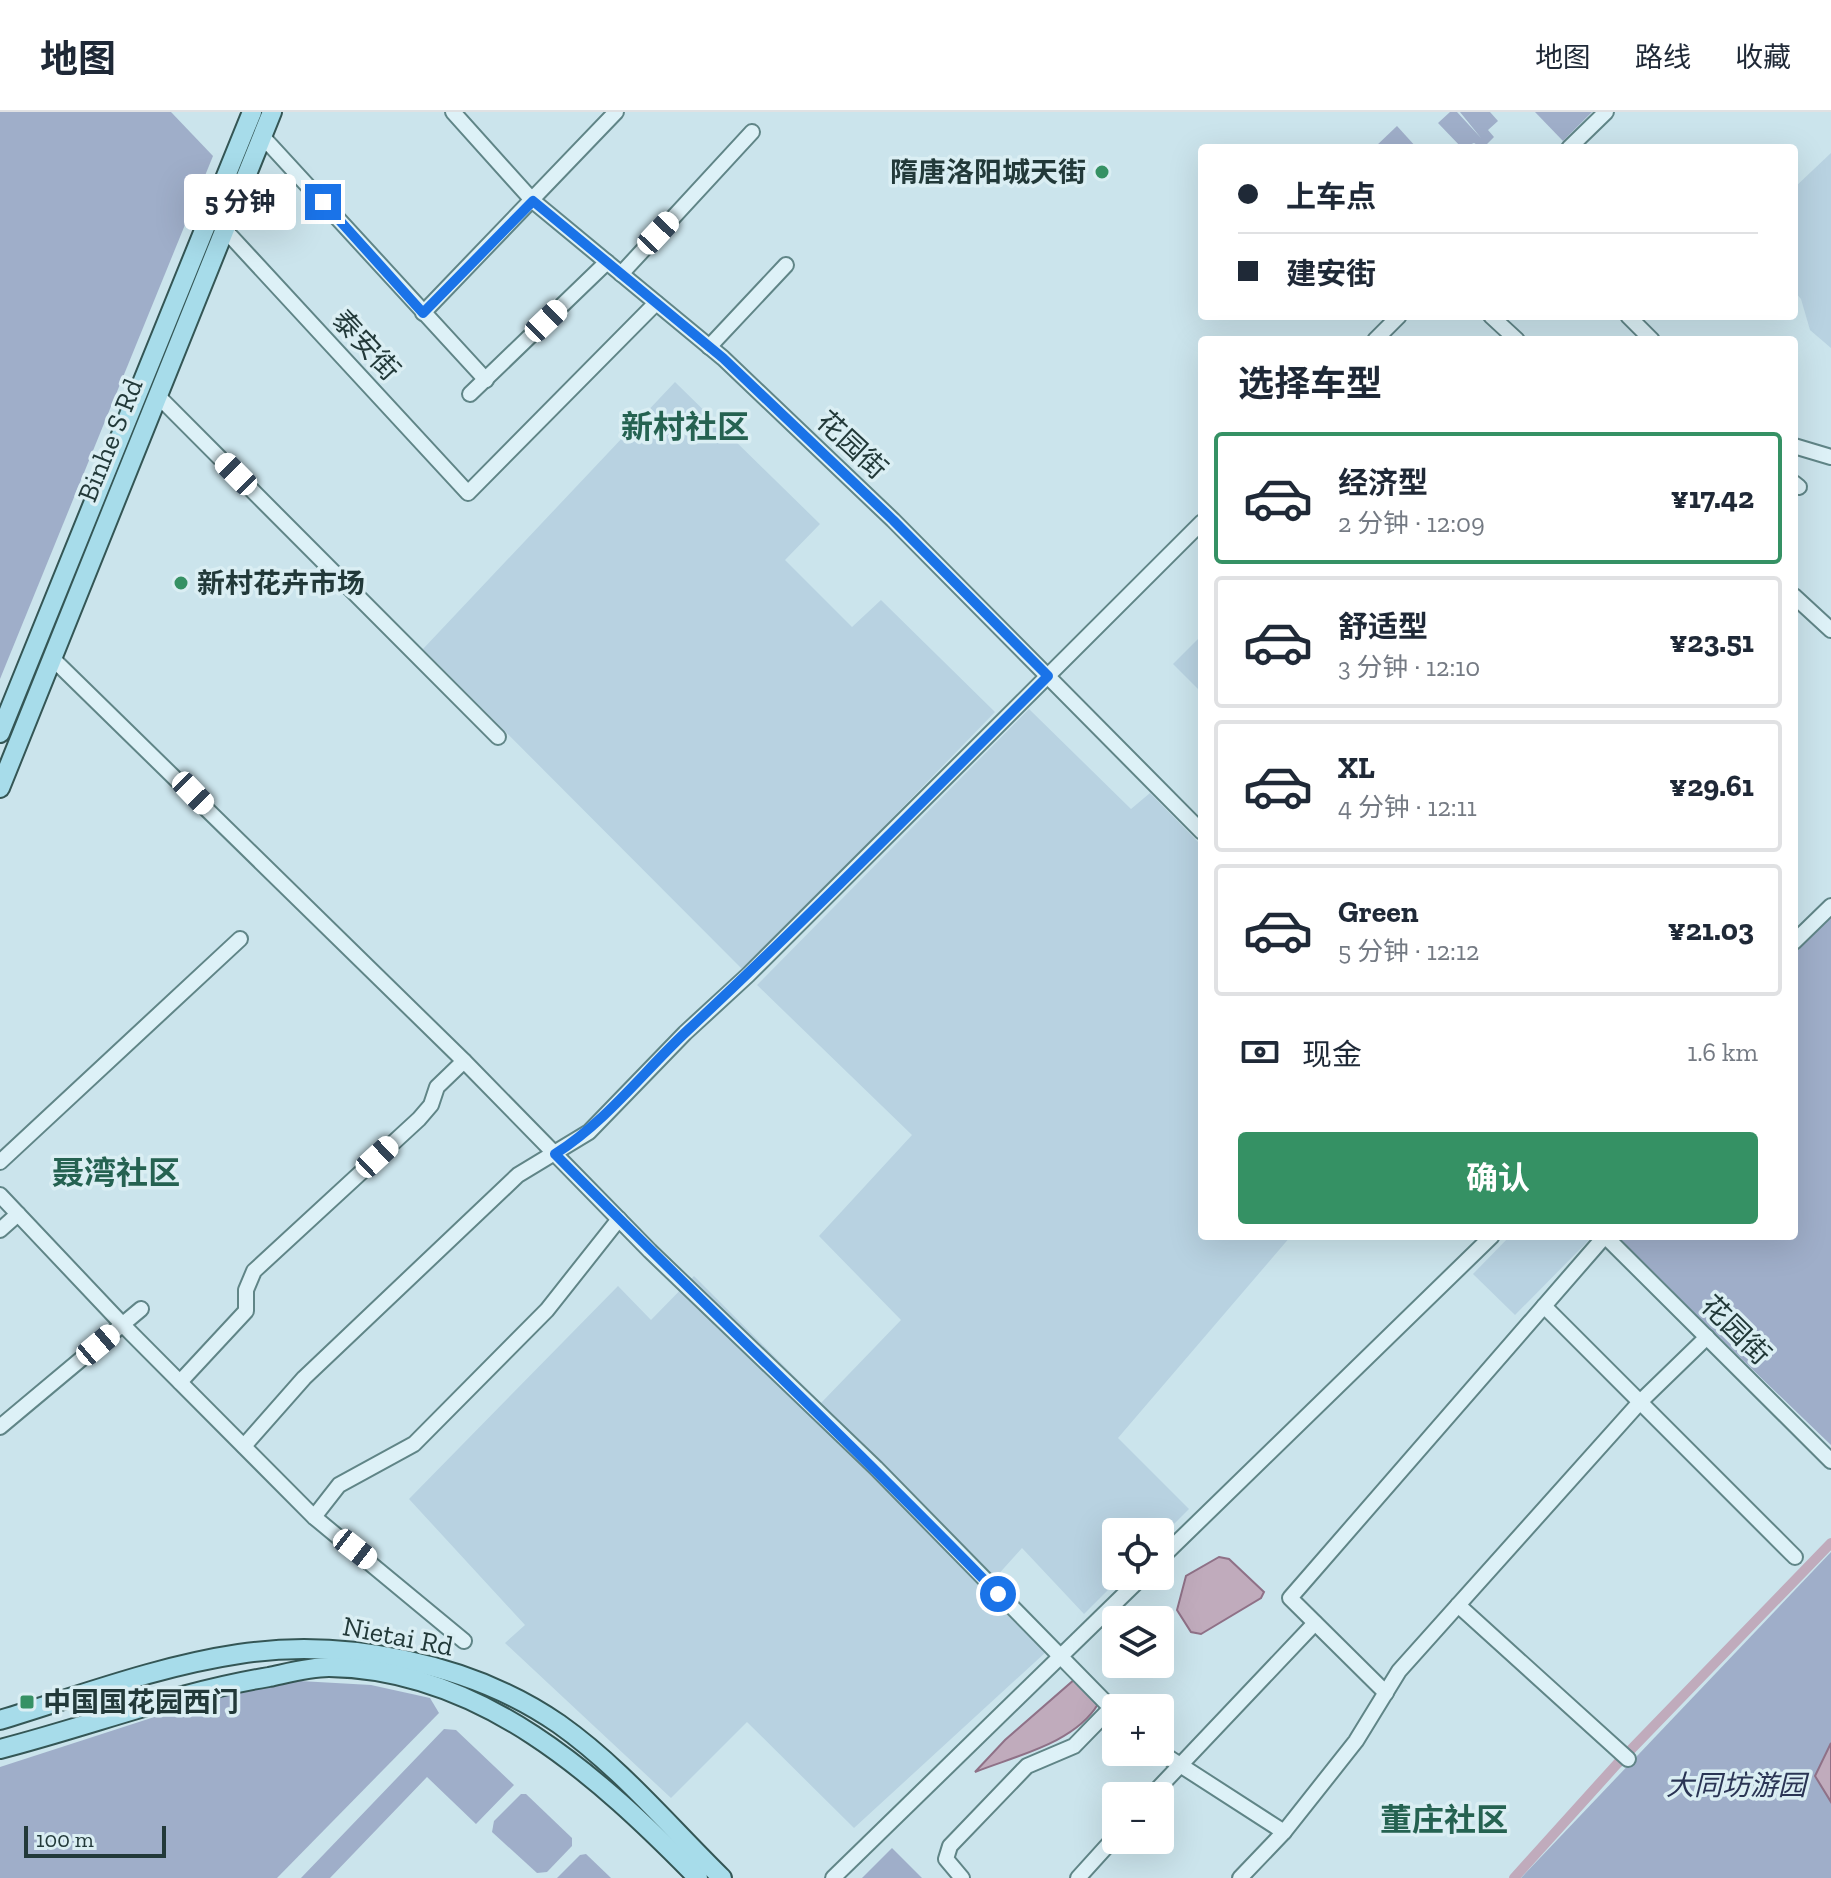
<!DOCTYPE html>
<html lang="zh">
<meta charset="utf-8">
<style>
body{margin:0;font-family:"Zilla Slab","Noto Sans SC",serif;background:#f6f6f7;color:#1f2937;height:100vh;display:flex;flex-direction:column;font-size:30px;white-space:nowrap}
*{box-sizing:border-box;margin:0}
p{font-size:26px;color:#747a83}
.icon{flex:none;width:44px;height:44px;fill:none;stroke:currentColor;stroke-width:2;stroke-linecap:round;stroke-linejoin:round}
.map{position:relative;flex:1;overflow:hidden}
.sheet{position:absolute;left:1198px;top:224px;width:600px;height:904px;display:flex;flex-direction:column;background:#fff;border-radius:8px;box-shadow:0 8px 32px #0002}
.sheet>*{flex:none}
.banner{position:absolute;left:1198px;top:32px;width:600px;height:176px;border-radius:8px;box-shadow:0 8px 32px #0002;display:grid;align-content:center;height:176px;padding:0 40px;background:#fff}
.controls{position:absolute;left:1102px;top:1406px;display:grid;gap:16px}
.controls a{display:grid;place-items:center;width:72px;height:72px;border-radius:8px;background:#fff;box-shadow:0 8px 32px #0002;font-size:40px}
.scale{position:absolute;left:24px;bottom:20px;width:142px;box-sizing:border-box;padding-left:8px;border:4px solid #223939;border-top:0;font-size:22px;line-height:28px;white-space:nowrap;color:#223939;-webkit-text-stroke:6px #daeef3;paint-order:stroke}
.end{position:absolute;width:36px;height:36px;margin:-18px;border:10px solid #1a73e8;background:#fff;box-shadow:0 0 0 4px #fff}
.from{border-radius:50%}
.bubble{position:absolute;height:56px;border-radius:8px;background:#fff;box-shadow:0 8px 32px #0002;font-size:26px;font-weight:700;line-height:56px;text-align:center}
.car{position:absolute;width:24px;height:48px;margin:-24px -12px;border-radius:10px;box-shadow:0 0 6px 2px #0007;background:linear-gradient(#fff 24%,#345 0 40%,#fff 0 76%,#345 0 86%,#fff 0)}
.banner b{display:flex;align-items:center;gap:28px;height:76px;font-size:30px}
.banner b+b{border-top:2px solid #e0e1e3}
.banner i{width:20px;height:20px;background:#1f2937}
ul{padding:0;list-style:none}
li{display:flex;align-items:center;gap:24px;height:132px;margin:0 16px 12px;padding:0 24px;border:4px solid #e0e1e3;border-radius:8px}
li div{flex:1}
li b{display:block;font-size:30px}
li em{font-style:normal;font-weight:700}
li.active{border-color:#359164}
li>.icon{width:72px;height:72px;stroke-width:1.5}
h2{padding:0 40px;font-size:36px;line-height:96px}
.pay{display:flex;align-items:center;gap:20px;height:88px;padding:0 40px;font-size:30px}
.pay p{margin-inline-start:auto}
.button{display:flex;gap:16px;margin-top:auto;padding:16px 40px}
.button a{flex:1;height:92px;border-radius:8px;background:#359164;color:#fff;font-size:32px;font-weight:700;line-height:92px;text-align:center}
header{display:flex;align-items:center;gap:48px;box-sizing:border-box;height:112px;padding:0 40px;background:#fff;border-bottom:2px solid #e0e1e3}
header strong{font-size:38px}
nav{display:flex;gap:44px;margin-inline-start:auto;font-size:28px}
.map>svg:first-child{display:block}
.farmland{fill:#b8d2e1}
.green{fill:#9faec9}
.water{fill:#c0abbc;stroke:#8f7187;stroke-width:2}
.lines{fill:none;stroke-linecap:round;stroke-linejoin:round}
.canal{stroke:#c0abbc;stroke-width:10}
.minor-casing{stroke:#608587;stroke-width:18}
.major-casing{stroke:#345655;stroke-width:22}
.minor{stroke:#ddf1f7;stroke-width:14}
.major{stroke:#a7dcea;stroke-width:18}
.route{stroke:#1a73e8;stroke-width:10}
.poi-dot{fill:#359164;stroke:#daeef3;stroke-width:3}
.labels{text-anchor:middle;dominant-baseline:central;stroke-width:7;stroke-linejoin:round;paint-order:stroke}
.poi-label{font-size:28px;font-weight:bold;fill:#223939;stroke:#daeef3;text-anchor:start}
.street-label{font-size:28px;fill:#223939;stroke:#daeef3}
.park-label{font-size:28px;font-style:italic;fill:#2a3454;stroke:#daeef3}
.quarter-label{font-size:32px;font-weight:bold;fill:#256251;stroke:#daeef3}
</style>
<header>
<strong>地图</strong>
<nav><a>地图</a><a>路线</a><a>收藏</a></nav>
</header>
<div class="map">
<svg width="1831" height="1766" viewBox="0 0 1831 1766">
<rect width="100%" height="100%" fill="#cbe4ec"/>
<g class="farmland">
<polygon points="1831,41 1831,236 1810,218 1801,187 1794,179 1794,76"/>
<polygon points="675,270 820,412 785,448 852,515 881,488 995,600 744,859 423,537"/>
<polygon points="1202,523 1202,581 1173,552"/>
<polygon points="1029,597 1131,697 1150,681 1202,734 1202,1124 1291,1124 1118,1326 1189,1397 1160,1426 1160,1420 1116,1420 1116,1464 1122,1464 1084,1502 1022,1436 986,1476 1047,1539 854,1716 747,1610 671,1686 505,1531 525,1513 409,1387 618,1174 651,1208 694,1164 821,1291 901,1208 819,1124 912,1023 757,873"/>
<polygon points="1510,1124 1589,1124 1591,1126 1515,1203 1473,1162"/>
</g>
<g class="green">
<polygon points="0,0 171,0 213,44 0,567"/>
<polygon points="1450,0 1457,0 1481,26 1460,0 1490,0 1498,9 1488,18 1494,25 1483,36 1474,31 1462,36 1438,11"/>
<polygon points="1535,0 1592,0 1563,29"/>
<polygon points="1397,14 1417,36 1375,35"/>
<polygon points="1831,806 1831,1333 1614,1124 1794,1124 1794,841"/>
<polygon points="1831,1440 1831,1766 1521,1766"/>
<polygon points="300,1569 371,1573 430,1586 439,1601 277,1766 0,1766 0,1655 213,1586"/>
<polygon points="444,1617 456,1618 514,1673 476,1712 427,1665 330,1766 301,1766"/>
<polygon points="521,1682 526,1682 572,1726 572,1734 547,1760 537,1761 492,1720 494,1709"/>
<polygon points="892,1736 922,1766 862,1766"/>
<polygon points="586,1742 611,1766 557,1766 580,1743"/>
</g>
<g class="water">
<polygon points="1219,1445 1229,1447 1264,1480 1261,1486 1201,1522 1191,1520 1177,1498 1186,1464"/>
<path d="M1075,1567L1098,1592C1075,1631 1015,1644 975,1660L1005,1628Z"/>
<polygon points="1831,1631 1831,1690 1815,1664"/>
</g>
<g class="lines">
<polyline class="canal" points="1514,1766 1617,1652 1831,1431"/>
<defs>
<g id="minor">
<polyline points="453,0 533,89 723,246 893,408 1202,720"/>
<polyline points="262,24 486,268"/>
<polyline points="1569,36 1606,0"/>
<polyline points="226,119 468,381 656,191"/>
<polyline points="621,162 752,20"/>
<polyline points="423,201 616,0"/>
<polyline points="1491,204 1517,228"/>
<polyline points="1628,204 1652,228"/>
<polyline points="1375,228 1399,204"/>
<polyline points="709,235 786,153"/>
<polyline points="470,282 607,150"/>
<polyline points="157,283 498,625"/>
<polyline points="1794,334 1831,345"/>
<polyline points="1794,371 1799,375"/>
<polyline points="1794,484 1831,518"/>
<polyline points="52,546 464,949 650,1139 876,1356 1116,1601"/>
<polyline points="1794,830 1831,794"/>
<polyline points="0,1050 240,827"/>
<polyline points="0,1083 122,1212 314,1405 464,1529"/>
<polyline points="0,1118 18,1102"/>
<polyline points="1605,1124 1831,1349"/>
<polyline points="1544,1194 1795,1445"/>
<polyline points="180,1270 246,1199 246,1178 254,1159 419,1007 431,993 437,975 464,949"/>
<polyline points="0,1315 141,1197"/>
<polyline points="244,1334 304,1266 518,1063 589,1020 685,921 748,863 1202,410"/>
<polyline points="314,1405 339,1373 414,1332 547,1198 619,1107"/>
<polyline points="1160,1447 1492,1124"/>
<polyline points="1458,1493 1628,1647"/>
<polyline points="1386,1581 1290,1486 1605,1124"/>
<polyline points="1160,1640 1284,1720"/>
<polyline points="1151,1684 1315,1511"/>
<polyline points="833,1766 1143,1464"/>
<polyline points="962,1766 946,1747 950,1734 1027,1654 1074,1634 1111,1596"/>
<polyline points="1078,1766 1116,1724"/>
<polyline points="1240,1766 1284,1720 1356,1629 1399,1559 1640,1290 1707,1225"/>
</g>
<g id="major">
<polyline points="0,621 252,0"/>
<polyline points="0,676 272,0"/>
<path d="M0,1608C79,1584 158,1554 239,1542C344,1526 471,1551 559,1612C620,1655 669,1714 722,1766"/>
<path d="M0,1637C90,1614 177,1580 269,1565C288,1561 310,1555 329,1555C481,1557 598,1664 698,1766"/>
</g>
</defs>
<use href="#minor" class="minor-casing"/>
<use href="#major" class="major-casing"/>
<use href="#minor" class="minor"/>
<use href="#major" class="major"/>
</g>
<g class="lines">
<path class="route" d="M323,90L423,201L533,89L723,246L893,408L1048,564C929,683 811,803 688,918C643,960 607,1009 555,1042C701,1191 853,1332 998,1482"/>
</g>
<g class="poi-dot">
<circle cx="1102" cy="60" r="8"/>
<circle cx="181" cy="471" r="8"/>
<rect x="19" y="1582" width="16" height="16" rx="4"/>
</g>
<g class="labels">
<g class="poi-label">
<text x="1086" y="60" text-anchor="end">隋唐洛阳城天街</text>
<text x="197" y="471">新村花卉市场</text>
<text x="43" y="1590">中国国花园西门</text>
</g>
<g class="street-label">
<text transform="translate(366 233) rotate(47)">泰安街</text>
<text transform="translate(110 328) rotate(-68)">Binhe S Rd</text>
<text transform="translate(852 333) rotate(43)">花园街</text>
<text transform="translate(1736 1218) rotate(45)">花园街</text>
<text transform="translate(398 1524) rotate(11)">Nietai Rd</text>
</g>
<g class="park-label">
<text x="1736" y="1673">大同坊游园</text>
</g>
<g class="quarter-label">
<text x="685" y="315">新村社区</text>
<text x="116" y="1061">聂湾社区</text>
<text x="1444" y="1708">董庄社区</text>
</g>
</g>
</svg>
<div class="controls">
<a><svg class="icon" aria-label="locate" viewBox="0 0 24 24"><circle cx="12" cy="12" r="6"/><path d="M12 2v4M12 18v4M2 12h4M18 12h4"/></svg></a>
<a><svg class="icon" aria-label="layers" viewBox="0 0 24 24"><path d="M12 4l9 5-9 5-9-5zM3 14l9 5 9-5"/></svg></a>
<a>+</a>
<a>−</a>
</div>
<div class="scale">100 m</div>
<i class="end from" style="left:998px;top:1482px"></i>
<i class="end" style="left:323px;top:90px"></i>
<div class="bubble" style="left:184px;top:62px;width:112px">5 分钟</div>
<i class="car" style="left:658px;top:121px;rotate:43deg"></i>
<i class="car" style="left:546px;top:209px;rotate:46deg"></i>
<i class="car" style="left:236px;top:362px;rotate:315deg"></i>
<i class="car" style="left:193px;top:681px;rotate:136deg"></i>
<i class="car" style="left:377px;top:1045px;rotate:47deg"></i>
<i class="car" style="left:98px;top:1233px;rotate:50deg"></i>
<i class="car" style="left:355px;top:1437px;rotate:128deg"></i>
<div class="banner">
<b><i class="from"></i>上车点</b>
<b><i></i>建安街</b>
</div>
<section class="sheet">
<h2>选择车型</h2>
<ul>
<li class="active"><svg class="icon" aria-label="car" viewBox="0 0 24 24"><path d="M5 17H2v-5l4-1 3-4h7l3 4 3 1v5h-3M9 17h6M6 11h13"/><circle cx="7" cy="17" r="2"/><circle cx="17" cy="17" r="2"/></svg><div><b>经济型</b><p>2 分钟 · 12:09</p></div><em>¥17.42</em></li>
<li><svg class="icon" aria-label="car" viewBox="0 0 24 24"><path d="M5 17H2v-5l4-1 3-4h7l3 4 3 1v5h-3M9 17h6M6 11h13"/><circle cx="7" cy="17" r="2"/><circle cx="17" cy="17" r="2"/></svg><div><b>舒适型</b><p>3 分钟 · 12:10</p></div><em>¥23.51</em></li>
<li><svg class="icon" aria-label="car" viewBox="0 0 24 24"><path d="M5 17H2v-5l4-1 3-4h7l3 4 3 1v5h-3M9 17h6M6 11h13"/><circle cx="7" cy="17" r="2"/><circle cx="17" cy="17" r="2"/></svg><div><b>XL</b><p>4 分钟 · 12:11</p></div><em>¥29.61</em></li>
<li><svg class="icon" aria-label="car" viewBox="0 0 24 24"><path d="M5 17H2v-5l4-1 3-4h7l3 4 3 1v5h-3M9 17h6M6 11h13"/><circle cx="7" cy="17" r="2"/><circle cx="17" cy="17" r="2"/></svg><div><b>Green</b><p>5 分钟 · 12:12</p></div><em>¥21.03</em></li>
</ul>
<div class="pay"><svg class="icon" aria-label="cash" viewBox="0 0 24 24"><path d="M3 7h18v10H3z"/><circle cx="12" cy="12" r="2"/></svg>现金<p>1.6 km</p></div>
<div class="button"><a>确认</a></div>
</section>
</div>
